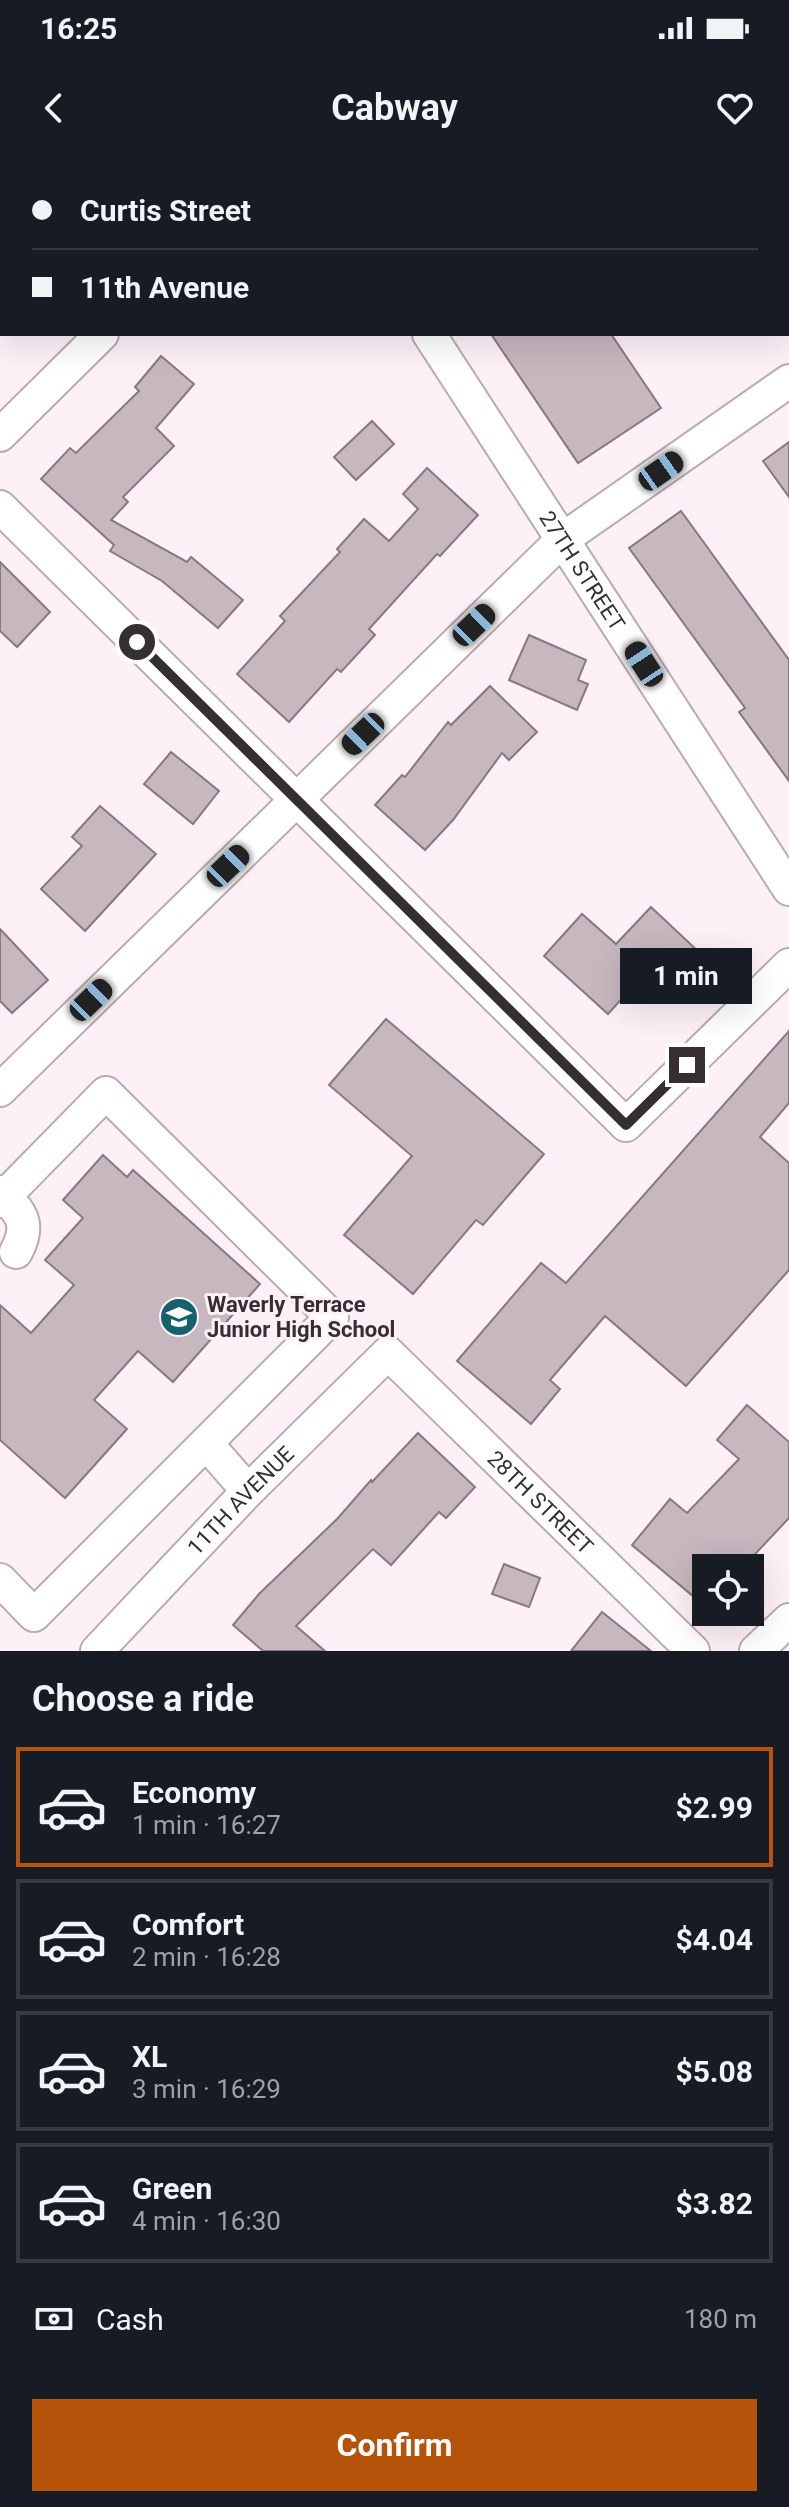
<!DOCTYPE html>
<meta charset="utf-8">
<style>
body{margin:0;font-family:Roboto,sans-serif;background:#242831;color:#f1f3f6;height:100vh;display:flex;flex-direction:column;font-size:30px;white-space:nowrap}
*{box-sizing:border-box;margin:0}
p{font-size:26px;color:#9ea1a6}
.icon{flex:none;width:44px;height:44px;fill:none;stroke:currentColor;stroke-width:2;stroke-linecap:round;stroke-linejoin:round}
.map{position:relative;height:1491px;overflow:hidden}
.panel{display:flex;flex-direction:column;background:#171b24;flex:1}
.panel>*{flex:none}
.hud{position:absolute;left:0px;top:0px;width:790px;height:176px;box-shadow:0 8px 32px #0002;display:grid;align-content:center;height:176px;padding:0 32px;background:#171b24}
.tools{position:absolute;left:692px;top:1394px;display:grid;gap:16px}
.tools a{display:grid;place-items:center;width:72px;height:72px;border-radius:0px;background:#171b24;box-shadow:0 8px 32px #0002;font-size:40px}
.end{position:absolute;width:36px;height:36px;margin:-18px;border:10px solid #352f31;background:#fff;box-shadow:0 0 0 4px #fff}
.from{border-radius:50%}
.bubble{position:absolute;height:56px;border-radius:0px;background:#171b24;box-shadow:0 8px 32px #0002;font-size:26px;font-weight:700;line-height:56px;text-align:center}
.car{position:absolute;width:24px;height:48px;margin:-24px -12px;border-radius:10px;box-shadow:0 0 6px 2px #0007;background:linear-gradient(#222 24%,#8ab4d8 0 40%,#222 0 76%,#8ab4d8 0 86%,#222 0)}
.hud b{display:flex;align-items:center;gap:28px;height:76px;font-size:30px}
.hud b+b{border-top:2px solid #363941}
.hud i{width:20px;height:20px;background:#f1f3f6}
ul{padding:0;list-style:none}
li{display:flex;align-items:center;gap:24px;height:120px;margin:0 16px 12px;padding:0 16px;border:4px solid #363941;border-radius:0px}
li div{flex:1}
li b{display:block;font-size:30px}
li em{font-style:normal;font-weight:700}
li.selected{border-color:#b45309}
li>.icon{width:72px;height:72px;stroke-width:1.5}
h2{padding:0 32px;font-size:36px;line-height:96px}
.pay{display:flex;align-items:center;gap:20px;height:88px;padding:0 32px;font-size:30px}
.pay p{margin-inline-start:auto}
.button{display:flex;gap:16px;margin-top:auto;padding:16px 32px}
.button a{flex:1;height:92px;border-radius:0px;background:#b45309;color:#fff;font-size:32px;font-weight:700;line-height:92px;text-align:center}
.status{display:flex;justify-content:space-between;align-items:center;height:56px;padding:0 40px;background:#171b24;direction:ltr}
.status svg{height:22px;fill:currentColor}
header{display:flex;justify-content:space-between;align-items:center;height:104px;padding:0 32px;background:#171b24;font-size:36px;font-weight:700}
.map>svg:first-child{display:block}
.building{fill:#c7b7be;stroke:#887980;stroke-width:2}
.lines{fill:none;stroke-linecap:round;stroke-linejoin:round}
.minor-casing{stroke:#baaab1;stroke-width:36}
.minor{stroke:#fff;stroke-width:32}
.route{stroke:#352f31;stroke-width:10}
.labels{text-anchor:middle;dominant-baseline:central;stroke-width:6;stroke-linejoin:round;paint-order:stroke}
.street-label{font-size:22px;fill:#352f31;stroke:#fef0f7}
.poi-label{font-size:22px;font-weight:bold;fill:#352f31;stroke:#fef0f7;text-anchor:start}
</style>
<div class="status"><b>16:25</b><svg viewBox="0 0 49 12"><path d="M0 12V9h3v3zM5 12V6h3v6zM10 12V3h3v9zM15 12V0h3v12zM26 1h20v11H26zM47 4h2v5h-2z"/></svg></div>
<header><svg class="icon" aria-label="back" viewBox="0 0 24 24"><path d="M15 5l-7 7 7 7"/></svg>Cabway<svg class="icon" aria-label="heart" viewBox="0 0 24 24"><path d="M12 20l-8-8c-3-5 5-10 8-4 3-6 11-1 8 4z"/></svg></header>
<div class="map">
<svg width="789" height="1491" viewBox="0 0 789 1491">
<rect width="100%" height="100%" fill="#fef0f7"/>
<g class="building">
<polygon points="491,174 611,174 661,248 578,303"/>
<polygon points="161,196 194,224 156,268 174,286 123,337 128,342 111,360 187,402 191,397 243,440 218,468 162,421 110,391 114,385 41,319 70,288 76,293 139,231 135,227"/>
<polygon points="372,261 394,284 356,320 334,297"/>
<polygon points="789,282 789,337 763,301"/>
<polygon points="427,308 478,355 440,396 437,394 369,469 375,475 341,512 337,509 289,562 237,514 285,461 280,456 340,392 337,389 364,359 389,381 418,349 403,334"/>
<polygon points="681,351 789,500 789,621 739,552 745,548 629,388"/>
<polygon points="0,402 50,452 17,487 0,471"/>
<polygon points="529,475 586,500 578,520 588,524 577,550 509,520"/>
<polygon points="490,526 537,572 509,600 502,593 453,660 425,690 375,645 402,615 405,617 448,562 451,565"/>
<polygon points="171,592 219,631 193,664 144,624"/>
<polygon points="100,646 156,694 85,771 41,729 82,686 72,677"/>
<polygon points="651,747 701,794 674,823 653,804 608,854 544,796 582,754 616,784"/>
<polygon points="0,769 48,820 12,853 0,841"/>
<polygon points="386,859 544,994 483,1065 476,1060 413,1134 344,1075 412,996 329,925"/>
<polygon points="789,871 789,943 760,977 789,1003 789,1110 686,1226 605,1156 550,1220 560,1229 531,1264 457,1201 541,1103 566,1123"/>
<polygon points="103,995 127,1017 133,1010 260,1124 173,1222 138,1191 94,1240 127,1269 65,1338 0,1280 0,1145 31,1173 74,1125 45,1100 83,1058 63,1040"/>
<polygon points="747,1245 789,1282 789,1358 742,1408 706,1408 706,1447 632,1385 670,1339 687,1353 739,1299 717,1280"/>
<polygon points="418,1273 475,1327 446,1358 439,1352 391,1405 373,1389 296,1466 325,1491 263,1491 233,1465 259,1434 338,1358 371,1320 372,1322"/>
<polygon points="504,1404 540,1418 529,1447 492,1434"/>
<polygon points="602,1452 651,1491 571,1491"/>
</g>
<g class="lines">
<defs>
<g id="minor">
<polyline points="15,0 17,2"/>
<polyline points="213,0 214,2"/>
<polyline points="305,0 307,2"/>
<polyline points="278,2 280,0"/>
<polyline points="626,2 629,0"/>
<path id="s1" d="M429,174L789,729"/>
<polyline points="0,275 102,174"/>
<polyline points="0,347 626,965 789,805"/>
<polyline points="0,930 563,379 789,221"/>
<path d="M0,1032C22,1053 31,1064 16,1092"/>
<polyline points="0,1041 106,933 332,1157 34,1455 0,1420"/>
<polyline points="206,1283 248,1331"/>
<path id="s2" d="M97,1491L248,1331L388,1193L693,1491"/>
<polyline points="756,1491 789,1460"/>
</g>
</defs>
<use href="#minor" class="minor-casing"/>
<use href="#minor" class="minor"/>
</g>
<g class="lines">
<polyline class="route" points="137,482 626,965 687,905"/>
</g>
<defs>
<symbol id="school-disc" viewBox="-11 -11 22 22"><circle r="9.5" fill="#15626d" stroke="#fef0f7"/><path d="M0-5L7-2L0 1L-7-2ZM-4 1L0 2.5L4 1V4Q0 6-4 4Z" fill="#fff"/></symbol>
</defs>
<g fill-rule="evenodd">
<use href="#school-disc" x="157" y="1135" width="44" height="44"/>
</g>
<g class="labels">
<g class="street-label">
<text stroke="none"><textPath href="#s1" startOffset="282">27TH STREET</textPath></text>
<text stroke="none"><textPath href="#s2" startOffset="208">11TH AVENUE</textPath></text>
<text stroke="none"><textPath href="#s2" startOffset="630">28TH STREET</textPath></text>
</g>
<g class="poi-label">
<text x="207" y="1144">Waverly Terrace<tspan x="207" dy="25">Junior High School</tspan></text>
</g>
</g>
</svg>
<div class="tools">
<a><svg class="icon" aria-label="locate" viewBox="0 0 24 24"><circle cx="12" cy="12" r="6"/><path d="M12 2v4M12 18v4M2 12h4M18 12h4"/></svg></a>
</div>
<i class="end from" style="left:137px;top:482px"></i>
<i class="end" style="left:687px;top:905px"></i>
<div class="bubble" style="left:620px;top:788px;width:132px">1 min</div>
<i class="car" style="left:661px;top:311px;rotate:55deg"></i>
<i class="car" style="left:474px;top:465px;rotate:46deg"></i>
<i class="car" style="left:644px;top:504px;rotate:327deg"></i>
<i class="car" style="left:363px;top:574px;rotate:226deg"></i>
<i class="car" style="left:228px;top:706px;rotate:46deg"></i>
<i class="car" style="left:91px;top:840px;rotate:46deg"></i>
<div class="hud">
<b><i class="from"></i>Curtis Street</b>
<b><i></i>11th Avenue</b>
</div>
</div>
<section class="panel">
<h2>Choose a ride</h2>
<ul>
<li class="selected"><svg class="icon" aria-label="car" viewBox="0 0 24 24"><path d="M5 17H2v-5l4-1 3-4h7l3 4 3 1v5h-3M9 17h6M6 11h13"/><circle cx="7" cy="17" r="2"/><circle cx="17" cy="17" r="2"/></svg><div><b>Economy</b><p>1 min · 16:27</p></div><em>$2.99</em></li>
<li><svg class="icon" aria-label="car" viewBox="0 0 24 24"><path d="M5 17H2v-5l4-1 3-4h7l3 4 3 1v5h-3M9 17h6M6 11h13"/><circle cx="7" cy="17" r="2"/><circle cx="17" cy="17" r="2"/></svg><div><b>Comfort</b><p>2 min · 16:28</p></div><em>$4.04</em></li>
<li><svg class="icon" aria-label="car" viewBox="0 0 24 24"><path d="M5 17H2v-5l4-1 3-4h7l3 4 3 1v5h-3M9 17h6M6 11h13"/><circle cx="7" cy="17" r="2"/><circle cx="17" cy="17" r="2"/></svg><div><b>XL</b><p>3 min · 16:29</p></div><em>$5.08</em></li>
<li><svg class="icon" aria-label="car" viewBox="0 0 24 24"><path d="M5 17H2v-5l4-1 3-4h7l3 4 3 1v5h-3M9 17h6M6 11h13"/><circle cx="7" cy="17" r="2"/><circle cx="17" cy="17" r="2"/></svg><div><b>Green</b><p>4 min · 16:30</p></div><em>$3.82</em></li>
</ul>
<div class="pay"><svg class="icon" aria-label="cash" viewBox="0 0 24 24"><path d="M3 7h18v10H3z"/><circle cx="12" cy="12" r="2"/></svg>Cash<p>180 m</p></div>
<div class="button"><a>Confirm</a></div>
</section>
